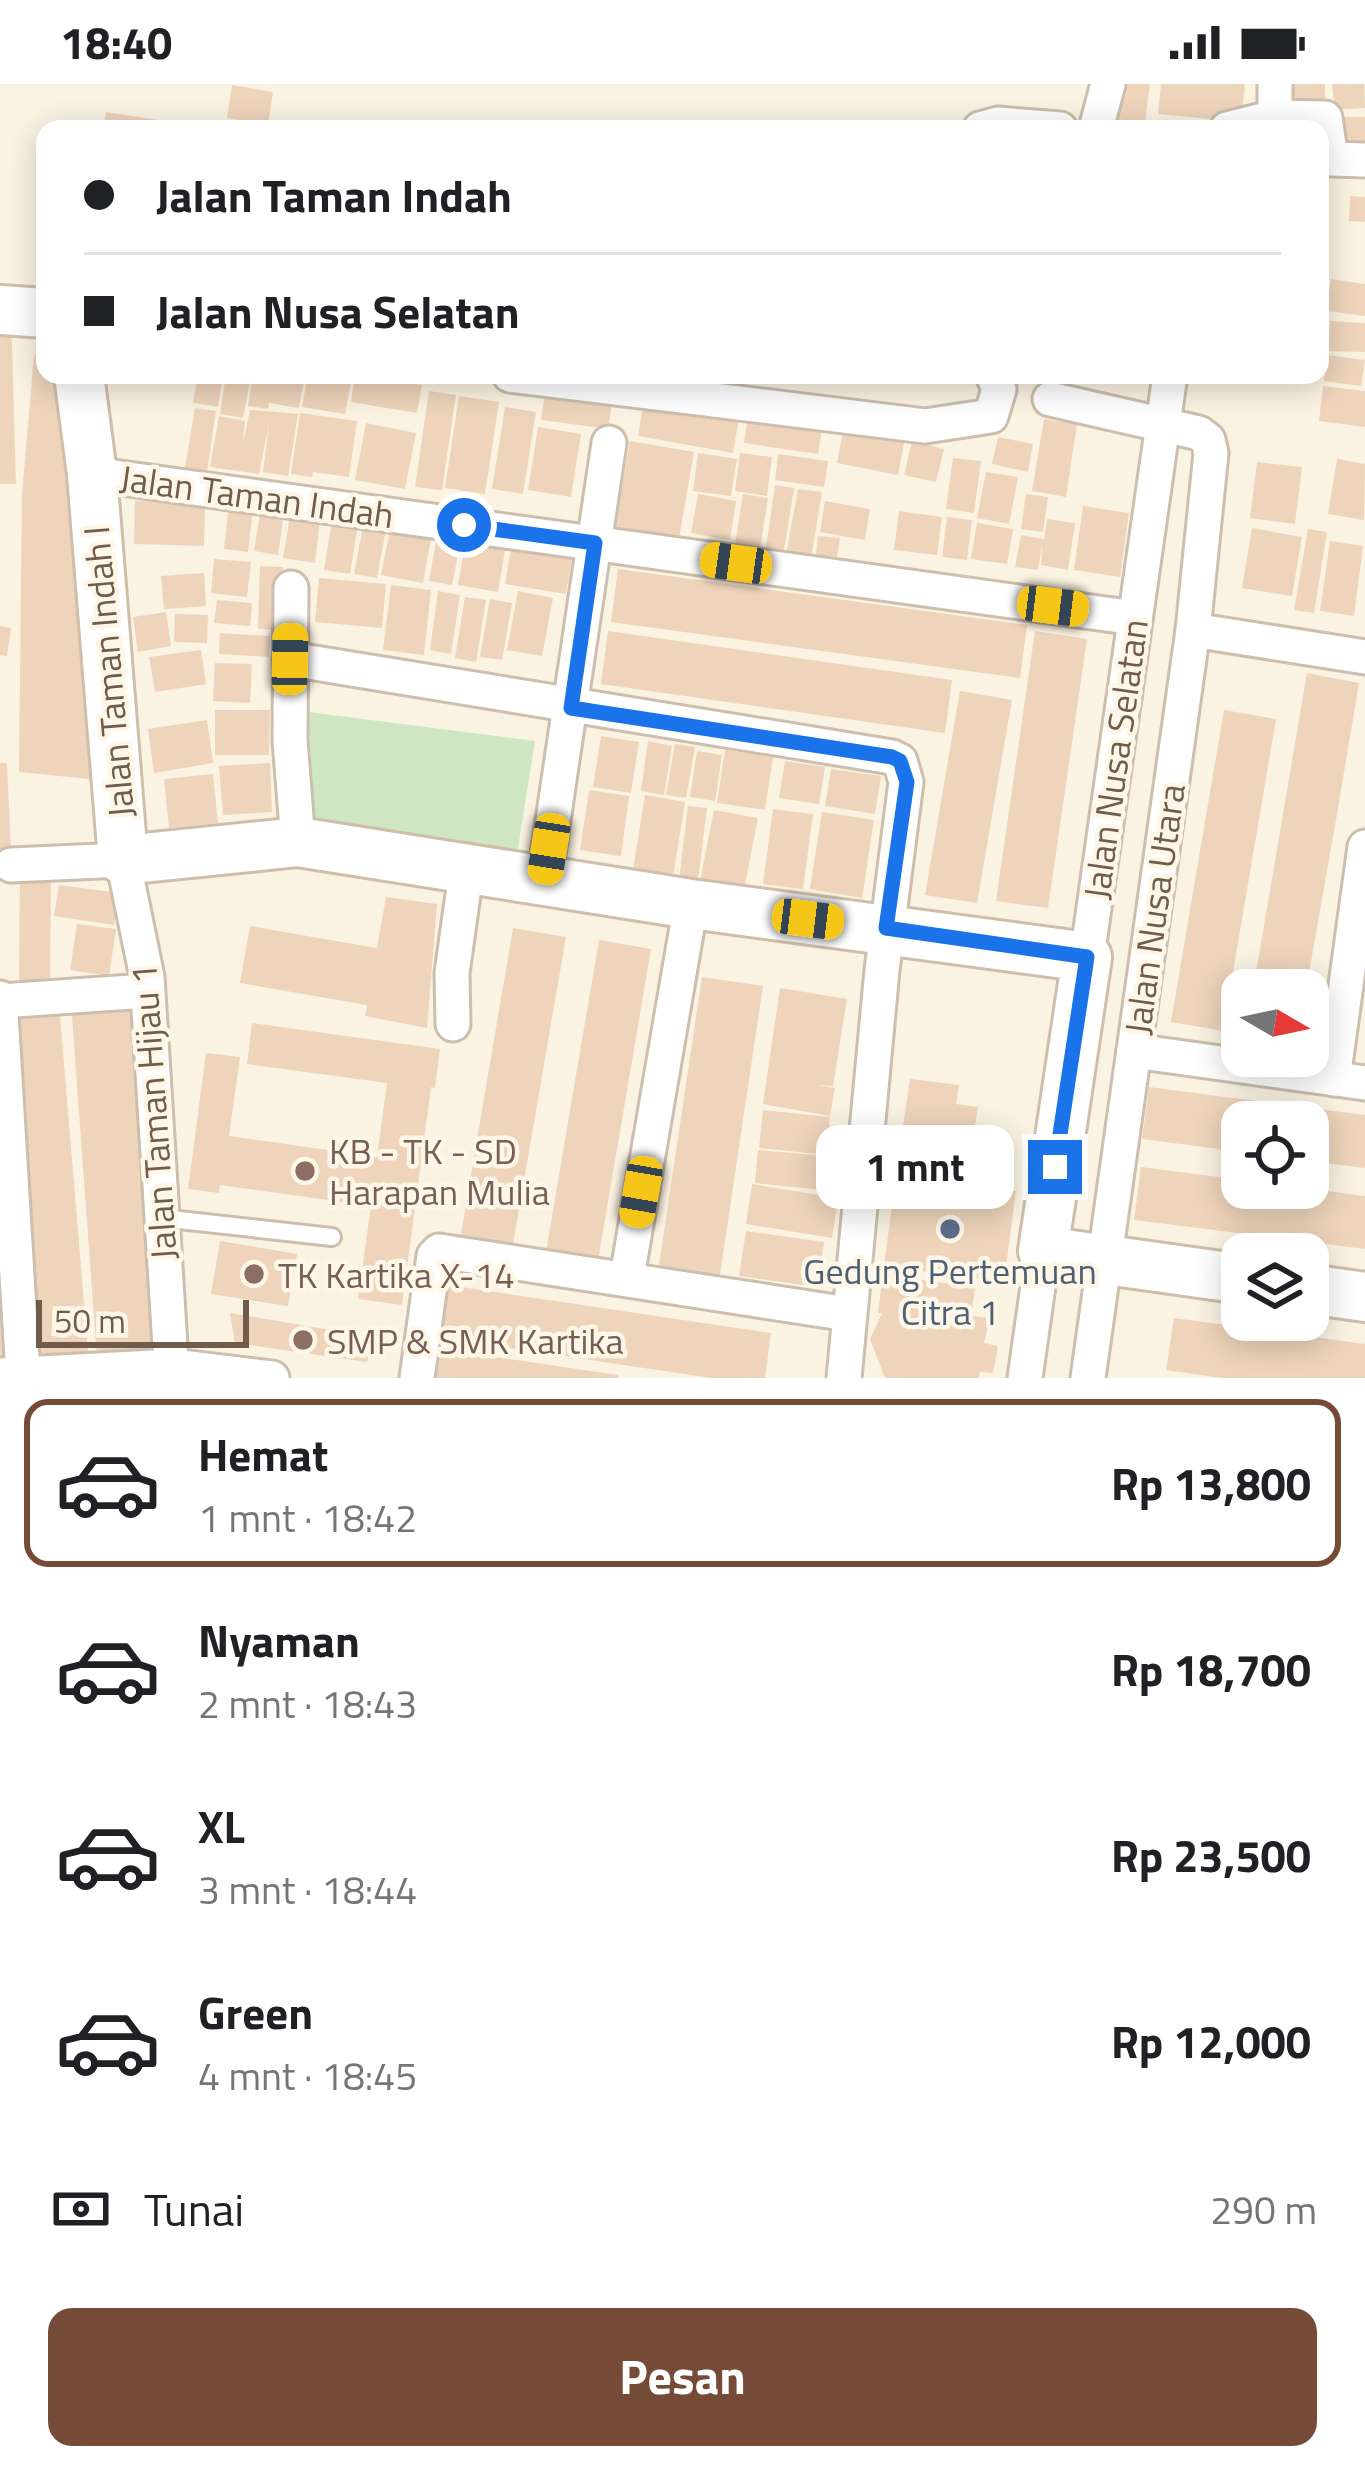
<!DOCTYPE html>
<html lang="id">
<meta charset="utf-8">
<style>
body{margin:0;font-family:"Titillium Web",sans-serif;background:#f6f6f6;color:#202124;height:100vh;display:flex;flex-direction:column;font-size:45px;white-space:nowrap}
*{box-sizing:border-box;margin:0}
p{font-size:39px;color:#757577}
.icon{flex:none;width:66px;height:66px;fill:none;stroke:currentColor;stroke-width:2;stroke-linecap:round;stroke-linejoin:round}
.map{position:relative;height:1294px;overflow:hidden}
.drawer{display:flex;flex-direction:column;background:#fff;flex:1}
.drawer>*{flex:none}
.banner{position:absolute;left:36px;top:36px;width:1293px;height:264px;border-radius:24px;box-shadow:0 6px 30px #0003;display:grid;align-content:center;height:264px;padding:0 48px;background:#fff}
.needle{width:78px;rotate:99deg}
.fabs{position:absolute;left:1221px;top:885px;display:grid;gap:24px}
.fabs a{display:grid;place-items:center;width:108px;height:108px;border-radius:24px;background:#fff;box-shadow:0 6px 30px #0003;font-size:60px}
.scale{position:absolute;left:36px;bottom:30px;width:213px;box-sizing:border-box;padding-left:12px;border:6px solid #715b4a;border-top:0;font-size:33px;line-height:42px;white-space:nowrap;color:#715b4a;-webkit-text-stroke:9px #fef7e8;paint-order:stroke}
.end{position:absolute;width:54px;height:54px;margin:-27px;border:15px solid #1a73e8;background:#fff;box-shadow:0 0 0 6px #fff}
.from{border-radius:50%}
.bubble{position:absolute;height:84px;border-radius:24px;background:#fff;box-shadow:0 6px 30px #0003;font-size:39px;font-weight:700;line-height:84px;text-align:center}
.car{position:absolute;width:36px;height:72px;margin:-36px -18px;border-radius:15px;box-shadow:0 0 9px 3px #0007;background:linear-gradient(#f5c518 24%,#345 0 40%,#f5c518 0 76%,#345 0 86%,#f5c518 0)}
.banner b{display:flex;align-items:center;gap:42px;height:114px;font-size:45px}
.banner b+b{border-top:3px solid #e0e0e0}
.banner i{width:30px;height:30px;background:#202124}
ul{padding:21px 0 0;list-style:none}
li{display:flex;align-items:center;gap:36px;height:168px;margin:0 24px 18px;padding:0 24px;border:6px solid transparent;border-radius:24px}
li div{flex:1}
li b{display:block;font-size:45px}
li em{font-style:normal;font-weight:700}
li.active{border-color:#754a37}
li>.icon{width:108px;height:108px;stroke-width:1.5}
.pay{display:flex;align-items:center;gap:30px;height:132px;padding:0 48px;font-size:45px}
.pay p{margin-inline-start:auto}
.primary-button{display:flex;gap:24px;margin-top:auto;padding:24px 48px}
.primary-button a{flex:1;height:138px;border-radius:24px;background:#754a37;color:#fff;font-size:48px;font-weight:700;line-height:138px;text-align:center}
.status{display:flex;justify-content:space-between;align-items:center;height:84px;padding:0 60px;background:#fff;direction:ltr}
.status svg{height:33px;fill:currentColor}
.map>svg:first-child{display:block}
.green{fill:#cee7c2}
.building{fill:#eed4bb}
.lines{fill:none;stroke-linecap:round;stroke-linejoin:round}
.lane-casing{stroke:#cdbead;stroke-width:22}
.street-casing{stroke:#cdbead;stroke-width:39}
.secondary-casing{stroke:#d0beaa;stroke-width:54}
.lane{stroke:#fff;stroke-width:16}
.street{stroke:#fff;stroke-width:33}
.secondary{stroke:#fff;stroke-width:48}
.route{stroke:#1a73e8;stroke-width:15}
.education-dot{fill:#8d6e63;stroke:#fef7e8;stroke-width:4.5}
.service-dot{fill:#5c6f8a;stroke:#fef7e8;stroke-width:4.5}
.labels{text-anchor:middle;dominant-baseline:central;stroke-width:9;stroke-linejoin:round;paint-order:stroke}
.street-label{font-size:36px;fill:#715b4a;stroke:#fef7e8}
.education-label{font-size:36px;fill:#785e54;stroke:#fef7e8;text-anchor:start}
.service-label{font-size:36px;fill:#4e5e75;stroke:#fef7e8}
</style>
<div class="status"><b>18:40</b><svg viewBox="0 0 49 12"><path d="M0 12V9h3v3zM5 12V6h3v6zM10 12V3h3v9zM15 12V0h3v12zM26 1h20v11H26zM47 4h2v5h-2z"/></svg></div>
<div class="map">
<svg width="1365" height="1294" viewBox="0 0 1365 1294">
<rect width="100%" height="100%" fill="#fbf3e2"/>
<polygon class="green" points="308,628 535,657 516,777 315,747"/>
<g class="building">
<polygon points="1117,0 1150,0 1144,45 1111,41"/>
<polygon points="1161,0 1245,0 1241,38 1158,30"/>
<polygon points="1292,0 1325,0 1325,28 1293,28"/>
<polygon points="1332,0 1364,0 1365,24 1335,26"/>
<polygon points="232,1 273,8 268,41 227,34"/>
<polygon points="106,28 158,36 157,45 103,45"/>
<polygon points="1332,33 1365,33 1365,73 1333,74"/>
<polygon points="1350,112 1365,113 1365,138 1349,137"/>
<polygon points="1331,195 1365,200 1365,232 1327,227"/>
<polygon points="0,229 11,229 16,400 0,400"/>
<polygon points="1330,237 1365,239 1365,268 1328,267"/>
<polygon points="34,271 45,271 45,291 65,291 109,697 19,688 22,410"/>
<polygon points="1327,271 1365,276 1361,302 1324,297"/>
<polygon points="198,291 223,291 218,323 193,319"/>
<polygon points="226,291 251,291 243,334 220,330"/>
<polygon points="253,291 305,291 299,324 269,319 268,325 248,322"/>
<polygon points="308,291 352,291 345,330 302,323"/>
<polygon points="355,291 422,301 417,329 351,318"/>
<polygon points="1323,302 1365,307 1365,343 1319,337"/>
<polygon points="546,303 613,312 608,345 541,336"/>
<polygon points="429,307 456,311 442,406 415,403"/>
<polygon points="645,310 740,328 733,369 638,352"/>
<polygon points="459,312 499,318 485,410 445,404"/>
<polygon points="505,323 536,328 523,410 492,405"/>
<polygon points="195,324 216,327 207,387 185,384"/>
<polygon points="250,326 298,330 288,392 263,388 269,339 259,390 210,383 219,332 245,337 243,359"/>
<polygon points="749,326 823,338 818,370 744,359"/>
<polygon points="300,329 357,337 349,393 313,388 312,393 291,390"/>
<polygon points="1044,335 1077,340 1066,413 1032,407"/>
<polygon points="366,339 416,349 405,405 355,396"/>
<polygon points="844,342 905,354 898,391 837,379"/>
<polygon points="538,343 581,350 571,413 528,406"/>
<polygon points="998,353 1033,360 1028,388 992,380"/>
<polygon points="630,357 694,368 678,460 614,449"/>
<polygon points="912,357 944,365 936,398 904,391"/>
<polygon points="698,369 737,375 731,412 693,407"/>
<polygon points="740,369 772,373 767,412 735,407"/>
<polygon points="778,370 828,377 824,403 775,396"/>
<polygon points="953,374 981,377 974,429 946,425"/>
<polygon points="1337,375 1365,380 1364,436 1328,430"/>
<polygon points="1257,378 1302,383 1295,440 1250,434"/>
<polygon points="986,388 1018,393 1009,440 977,434"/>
<polygon points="775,401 794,404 784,467 766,464"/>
<polygon points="798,405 822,408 811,475 786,471"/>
<polygon points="698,410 736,417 730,456 691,449"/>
<polygon points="743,410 768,414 758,477 733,473"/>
<polygon points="1026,410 1048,413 1043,448 1021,445"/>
<polygon points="135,417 205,420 204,462 134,460"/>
<polygon points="825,417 870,425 865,456 820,448"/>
<polygon points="262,418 285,422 278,471 254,467"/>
<polygon points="229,421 253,424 248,468 224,465"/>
<polygon points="1083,422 1129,429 1120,493 1074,486"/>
<polygon points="899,427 942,433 937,471 894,466"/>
<polygon points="333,430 359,434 350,490 324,486"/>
<polygon points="290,432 320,436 315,479 283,474"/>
<polygon points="947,433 972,436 967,476 942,473"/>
<polygon points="1047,435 1075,439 1068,486 1041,481 1042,460 1038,486 1015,483 1021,451 1044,455"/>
<polygon points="364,436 387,440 377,494 354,490"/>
<polygon points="977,439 1013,445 1007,480 971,475"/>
<polygon points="439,440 463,445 452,501 429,497"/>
<polygon points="391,441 432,449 423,499 381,491"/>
<polygon points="1252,444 1302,453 1292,512 1242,504"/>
<polygon points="1308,445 1327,448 1314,529 1294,526"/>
<polygon points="467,447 507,454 498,508 458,501"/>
<polygon points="818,452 840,454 837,473 816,471"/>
<polygon points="1330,457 1363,462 1354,532 1320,527"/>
<polygon points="511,464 572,474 566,510 505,500"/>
<polygon points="214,475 251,478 247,513 211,509"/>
<polygon points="260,482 283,483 281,546 258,545"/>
<polygon points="618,485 1027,541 1020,594 611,538"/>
<polygon points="204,489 206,522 164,525 161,492"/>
<polygon points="319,494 386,500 382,544 315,538"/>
<polygon points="391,501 431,506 424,571 383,566"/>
<polygon points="438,507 460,511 451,570 430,566"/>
<polygon points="518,507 553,514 542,572 507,566"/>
<polygon points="465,513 486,516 476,578 455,574"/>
<polygon points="490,515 512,519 502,576 480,573"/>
<polygon points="217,516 252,519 250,542 214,539"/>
<polygon points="166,528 171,562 138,568 133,533"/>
<polygon points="175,530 208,531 207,559 174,558"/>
<polygon points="0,542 11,544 7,572 0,571"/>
<polygon points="608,547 952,596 945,649 601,600"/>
<polygon points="1035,547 1087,555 1048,824 996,817"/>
<polygon points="220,549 270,552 269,573 219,570"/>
<polygon points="201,566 206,600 155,608 149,573"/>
<polygon points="215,579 252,580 250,619 213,617"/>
<polygon points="1307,589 1359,599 1337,730 1306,906 1253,906"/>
<polygon points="960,607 1012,616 977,819 925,811"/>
<polygon points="215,626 270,626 269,671 215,671"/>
<polygon points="1224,626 1276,635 1223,947 1171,938"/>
<polygon points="207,636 213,679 154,689 148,645"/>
<polygon points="601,652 639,658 631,709 593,703"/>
<polygon points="648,657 672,662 664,711 641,707"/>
<polygon points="675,660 695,663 686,714 666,711"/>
<polygon points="725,666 773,673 765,726 717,719"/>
<polygon points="697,667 722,671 715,717 690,713"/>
<polygon points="785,677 825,683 819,720 779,714"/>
<polygon points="0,679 7,679 11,768 0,768"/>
<polygon points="270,679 272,728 223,731 219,682"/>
<polygon points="831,685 881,692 875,730 825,722"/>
<polygon points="213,690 218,739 169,744 164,695"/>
<polygon points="589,706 629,712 621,772 580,766"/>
<polygon points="645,711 685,718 672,799 632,792"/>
<polygon points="688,722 707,724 698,797 679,795"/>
<polygon points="773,725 813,730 803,805 763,800"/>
<polygon points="714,726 758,734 744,805 700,797"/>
<polygon points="822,728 874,736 862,814 810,805"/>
<polygon points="20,788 51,788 50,900 19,900"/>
<polygon points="59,801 119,809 114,841 54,832"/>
<polygon points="386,813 437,820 427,944 365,932 367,921 240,899 250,842 377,864"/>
<polygon points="77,840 116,845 109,892 70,886"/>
<polygon points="513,844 566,853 512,1166 460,1156"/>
<polygon points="599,856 651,865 598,1177 546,1168"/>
<polygon points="702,893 763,902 718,1204 657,1195"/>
<polygon points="780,904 847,915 833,1002 817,1001 835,1004 830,1032 763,1020"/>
<polygon points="136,914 162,1269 97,1274 71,919"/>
<polygon points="59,920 89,1279 34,1283 4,925"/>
<polygon points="252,939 440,965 435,1004 431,1003 402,1221 358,1215 371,1122 220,1101 219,1109 188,1105 206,969 240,973 229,1052 377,1073 387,999 247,980"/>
<polygon points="910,995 959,1001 956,1020 978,1023 972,1061 951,1058 946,1090 897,1082"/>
<polygon points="1149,1003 1365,1031 1365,1084 1308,1077 1308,1038 1242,1038 1242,1068 1142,1055"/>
<polygon points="763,1026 830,1033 827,1071 759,1064"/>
<polygon points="758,1066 825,1072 822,1106 755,1099"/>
<polygon points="1141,1083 1242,1096 1242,1104 1304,1104 1365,1112 1365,1165 1134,1136"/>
<polygon points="896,1091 1016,1107 1004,1198 884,1182"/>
<polygon points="752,1100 838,1114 832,1154 746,1140"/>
<polygon points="746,1147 824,1158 818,1203 739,1192"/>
<polygon points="220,1157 297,1170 288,1222 211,1210"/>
<polygon points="883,1191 975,1203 971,1232 990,1234 984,1259 998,1262 993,1289 980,1288 979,1294 885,1294 870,1255 882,1229 878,1229"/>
<polygon points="0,1198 4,1198 9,1286 0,1287"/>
<polygon points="434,1199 771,1249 765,1294 711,1294 428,1252"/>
<polygon points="230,1229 373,1253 367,1278 235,1259"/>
<polygon points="1174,1234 1365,1260 1365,1294 1222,1294 1166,1286"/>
<polygon points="427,1263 618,1291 618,1294 423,1294"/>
</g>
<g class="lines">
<defs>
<polyline id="lane" points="161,1134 332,1153"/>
<g id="street">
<polyline points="1275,33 1325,34 1331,75 1365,76"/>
<polyline points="980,45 998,40 1060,45"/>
<polyline points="1096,45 1108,0"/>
<polyline points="1227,45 1275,33 1275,0"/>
<polyline points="510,291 925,342 991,332 999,305 993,291"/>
<polyline points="1050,315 1199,349 1208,356 1211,369 1193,546 1088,1294"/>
<polyline points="92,390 1135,534"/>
<polyline points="291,504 290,656 298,758"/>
<polyline points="1193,546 1365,573"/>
<polyline points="290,575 892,673 900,677 906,698 882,886 844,1294"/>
<polyline points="11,781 123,776 147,893 172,1294"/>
<polyline points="544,797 609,359"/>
<polyline points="1087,873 1170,291"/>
<polyline points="0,914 23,1290"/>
<polyline points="0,917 147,907"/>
<polyline points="453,940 452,889 467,782"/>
<polyline points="1134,967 1365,999"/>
<polyline points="1333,995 1365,763"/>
<polyline points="627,1193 691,820"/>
<polyline points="2,1291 173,1282 272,1294"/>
<polyline points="417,1294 434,1172 439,1167 848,1230"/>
<polyline points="1025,1294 1043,1167"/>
</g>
<g id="secondary">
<polyline points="0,226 45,229"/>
<polyline points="79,291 92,390 123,776 298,758 691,820 1087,873 1043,1167 1242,1195"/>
<polyline points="1308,1205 1365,1213"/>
</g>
</defs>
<use href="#lane" class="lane-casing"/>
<use href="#street" class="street-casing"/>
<use href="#secondary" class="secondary-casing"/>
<use href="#lane" class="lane"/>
<use href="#street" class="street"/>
<use href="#secondary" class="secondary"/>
</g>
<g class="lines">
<polyline class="route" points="464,441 595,459 571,624 892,673 900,677 907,698 886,844 1087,873 1055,1083"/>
</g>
<g class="education-dot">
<circle cx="305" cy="1087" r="12"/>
<circle cx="254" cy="1190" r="12"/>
<circle cx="303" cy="1256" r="12"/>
</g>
<circle class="service-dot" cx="950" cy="1145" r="12"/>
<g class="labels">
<g class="street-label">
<text transform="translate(257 412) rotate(8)">Jalan Taman Indah</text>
<text transform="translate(108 588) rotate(-95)">Jalan Taman Indah I</text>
<text transform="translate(1115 675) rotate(-82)">Jalan Nusa Selatan</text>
<text transform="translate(1154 825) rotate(-82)">Jalan Nusa Utara</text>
<text transform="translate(153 1028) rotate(-94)">Jalan Taman Hijau 1</text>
</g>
<g class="education-label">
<text x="329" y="1066">KB - TK - SD<tspan x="329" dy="41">Harapan Mulia</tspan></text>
<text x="278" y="1190">TK Kartika X-14</text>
<text x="327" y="1256">SMP &amp; SMK Kartika</text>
</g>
<g class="service-label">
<text x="950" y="1186">Gedung Pertemuan<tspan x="950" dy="41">Citra 1</tspan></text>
</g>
</g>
</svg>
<div class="fabs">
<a><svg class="needle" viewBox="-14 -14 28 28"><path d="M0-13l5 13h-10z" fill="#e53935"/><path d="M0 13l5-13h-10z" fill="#757577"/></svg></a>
<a><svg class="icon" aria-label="locate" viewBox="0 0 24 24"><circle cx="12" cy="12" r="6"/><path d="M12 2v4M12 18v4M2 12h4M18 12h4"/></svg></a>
<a><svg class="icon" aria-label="layers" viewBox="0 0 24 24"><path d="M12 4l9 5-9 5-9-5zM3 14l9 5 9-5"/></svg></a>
</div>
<div class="scale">50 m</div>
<i class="end from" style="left:464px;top:441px"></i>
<i class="end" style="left:1055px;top:1083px"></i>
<div class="bubble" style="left:816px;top:1041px;width:198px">1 mnt</div>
<i class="car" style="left:736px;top:479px;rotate:278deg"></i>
<i class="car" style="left:1053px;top:522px;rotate:97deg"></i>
<i class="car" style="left:290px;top:575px;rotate:1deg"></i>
<i class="car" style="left:549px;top:765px;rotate:189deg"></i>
<i class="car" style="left:808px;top:835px;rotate:97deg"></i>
<i class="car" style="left:641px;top:1108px;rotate:190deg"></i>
<div class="banner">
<b><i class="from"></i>Jalan Taman Indah</b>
<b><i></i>Jalan Nusa Selatan</b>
</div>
</div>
<section class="drawer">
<ul>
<li class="active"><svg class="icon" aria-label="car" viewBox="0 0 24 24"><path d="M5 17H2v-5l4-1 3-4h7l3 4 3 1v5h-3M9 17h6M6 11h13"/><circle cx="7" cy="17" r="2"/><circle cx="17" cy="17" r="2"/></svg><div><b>Hemat</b><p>1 mnt · 18:42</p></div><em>Rp 13,800</em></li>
<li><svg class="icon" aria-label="car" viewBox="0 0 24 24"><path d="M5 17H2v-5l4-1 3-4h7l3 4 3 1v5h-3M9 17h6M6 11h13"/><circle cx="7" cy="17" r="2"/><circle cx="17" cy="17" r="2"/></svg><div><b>Nyaman</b><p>2 mnt · 18:43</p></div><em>Rp 18,700</em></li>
<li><svg class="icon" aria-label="car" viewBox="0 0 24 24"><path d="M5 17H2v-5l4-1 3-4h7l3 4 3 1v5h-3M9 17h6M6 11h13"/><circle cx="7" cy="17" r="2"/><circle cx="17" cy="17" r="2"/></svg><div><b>XL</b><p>3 mnt · 18:44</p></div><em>Rp 23,500</em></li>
<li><svg class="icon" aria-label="car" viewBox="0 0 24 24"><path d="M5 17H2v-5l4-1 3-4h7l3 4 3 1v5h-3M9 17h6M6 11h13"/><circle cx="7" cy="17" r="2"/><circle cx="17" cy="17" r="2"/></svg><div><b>Green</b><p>4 mnt · 18:45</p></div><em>Rp 12,000</em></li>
</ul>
<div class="pay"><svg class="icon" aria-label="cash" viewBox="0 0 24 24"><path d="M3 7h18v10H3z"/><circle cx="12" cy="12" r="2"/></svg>Tunai<p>290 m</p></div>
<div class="primary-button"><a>Pesan</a></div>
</section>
